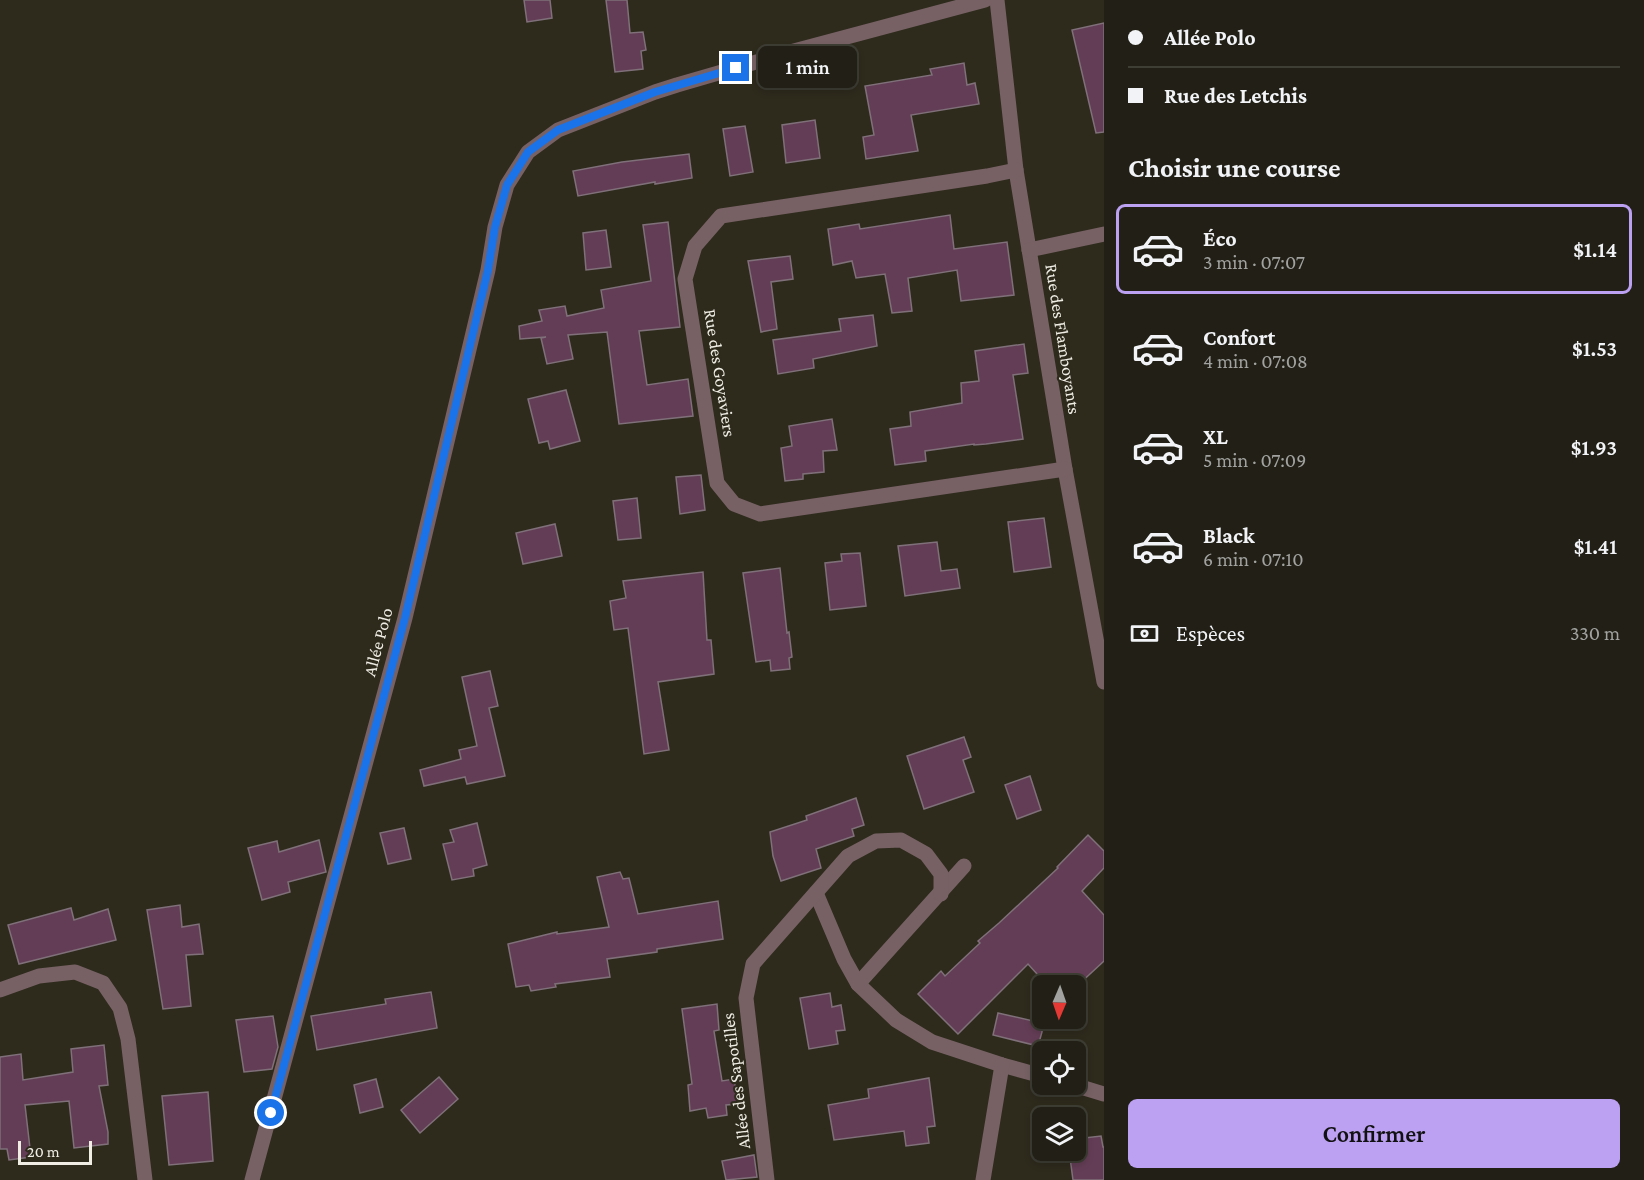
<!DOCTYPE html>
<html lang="fr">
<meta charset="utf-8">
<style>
body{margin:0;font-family:"Crimson Pro",serif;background:#2a281f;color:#f1f3f6;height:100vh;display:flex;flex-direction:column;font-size:22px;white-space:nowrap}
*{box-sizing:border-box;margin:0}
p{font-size:20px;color:#a2a3a1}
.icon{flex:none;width:33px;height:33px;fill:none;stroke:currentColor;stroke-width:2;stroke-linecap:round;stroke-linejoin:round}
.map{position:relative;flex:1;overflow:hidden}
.sheet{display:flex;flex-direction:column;background:#222016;width:540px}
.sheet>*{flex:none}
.guide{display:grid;align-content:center;height:132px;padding:0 24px;background:#222016}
.needle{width:39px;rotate:182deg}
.controls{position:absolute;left:1032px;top:975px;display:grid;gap:12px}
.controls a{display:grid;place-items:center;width:54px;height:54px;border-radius:9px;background:#222016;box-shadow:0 3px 9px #0003,0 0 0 2px #3f3e35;font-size:30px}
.scale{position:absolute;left:18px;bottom:15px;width:74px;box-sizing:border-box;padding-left:6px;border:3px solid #efede4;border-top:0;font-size:16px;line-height:21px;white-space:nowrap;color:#efede4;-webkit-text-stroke:4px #2e2b1d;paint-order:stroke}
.end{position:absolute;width:27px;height:27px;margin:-14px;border:8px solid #1a73e8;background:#fff;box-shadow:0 0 0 3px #fff}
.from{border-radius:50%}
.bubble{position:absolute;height:42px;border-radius:9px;background:#222016;box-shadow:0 3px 9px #0003,0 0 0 2px #3f3e35;font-size:20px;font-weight:600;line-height:42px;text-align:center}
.guide b{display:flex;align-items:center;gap:21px;height:57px;font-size:22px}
.guide b+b{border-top:2px solid #3f3e35}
.guide i{width:15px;height:15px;background:#f1f3f6}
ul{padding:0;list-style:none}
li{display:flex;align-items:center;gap:18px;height:90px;margin:0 12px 9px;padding:0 12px;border:3px solid transparent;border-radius:9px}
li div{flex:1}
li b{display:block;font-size:22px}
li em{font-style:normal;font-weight:600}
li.selected{border-color:#bca0f2}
li>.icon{width:54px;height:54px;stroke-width:1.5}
h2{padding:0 24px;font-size:27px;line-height:72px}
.pay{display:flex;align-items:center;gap:15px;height:66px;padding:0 24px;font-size:22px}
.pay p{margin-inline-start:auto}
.primary-button{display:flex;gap:12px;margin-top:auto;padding:12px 24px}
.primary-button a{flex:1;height:69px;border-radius:9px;background:#bca0f2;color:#111;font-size:24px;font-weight:600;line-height:69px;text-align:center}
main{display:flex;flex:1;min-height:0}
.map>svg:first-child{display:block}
.building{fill:#633d55;stroke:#7f7079;stroke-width:1.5}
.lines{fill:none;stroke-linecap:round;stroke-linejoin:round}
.minor{stroke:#776164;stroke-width:15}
.tertiary{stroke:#776164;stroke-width:15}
.route{stroke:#1a73e8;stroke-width:8}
.labels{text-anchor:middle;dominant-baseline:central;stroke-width:4.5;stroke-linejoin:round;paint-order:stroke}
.street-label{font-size:18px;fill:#efede4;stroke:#2e2b1d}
</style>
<main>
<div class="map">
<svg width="1104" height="1180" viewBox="0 0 1104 1180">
<rect width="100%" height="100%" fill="#2e2b1d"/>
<g class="building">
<polygon points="524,0 550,0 552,18 527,22"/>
<polygon points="606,0 627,0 630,33 643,32 646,50 641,51 643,69 615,72"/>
<polygon points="1104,23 1104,132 1096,133 1072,30"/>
<polygon points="964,63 967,85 975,83 979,104 911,115 918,151 866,159 863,137 874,135 865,86 932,75 930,69"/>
<polygon points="815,120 820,158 786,163 782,125"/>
<polygon points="745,126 753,172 730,176 723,129"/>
<polygon points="689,154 692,178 655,184 655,182 578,196 573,171 622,162"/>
<polygon points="950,215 954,249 1007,242 1014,295 961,301 957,270 908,278 912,311 892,313 885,274 856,278 852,261 833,265 828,229 859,224 860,229"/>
<polygon points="668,222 680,327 639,331 647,385 688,379 693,416 619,424 607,332 568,335 573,359 547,364 541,338 546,337 520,339 519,326 542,321 539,310 565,306 567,316 604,308 601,290 651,281 643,225"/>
<polygon points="606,230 611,267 586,270 583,233"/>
<polygon points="790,256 793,279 771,282 777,329 761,332 748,261"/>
<polygon points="873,315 877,346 813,359 814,368 778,374 773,340 841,331 839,319"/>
<polygon points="1024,344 1028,373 1013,375 1023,439 986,444 974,445 974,444 925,451 926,461 895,465 890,429 911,426 910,412 962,403 961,383 979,381 975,351"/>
<polygon points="566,390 580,441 550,449 548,441 539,443 528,399"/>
<polygon points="832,419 837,450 823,451 824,472 803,474 803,479 785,481 781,448 792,446 789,426"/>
<polygon points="701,475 705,510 680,514 676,477"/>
<polygon points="637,498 641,538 618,540 613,501"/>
<polygon points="1044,518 1051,567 1014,572 1008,522"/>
<polygon points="555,524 562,556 523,564 516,533"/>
<polygon points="937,542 941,571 957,569 960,588 905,596 898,546"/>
<polygon points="860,553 866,606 830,610 825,563 842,561 841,554"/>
<polygon points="780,568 787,633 789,632 792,657 789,658 790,669 771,671 770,660 756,662 743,573"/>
<polygon points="703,572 707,640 711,640 714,674 658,682 669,750 644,754 628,628 614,630 610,601 626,598 623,581"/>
<polygon points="490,671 498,706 489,708 505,776 467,784 465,777 424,786 420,770 461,759 459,750 477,746 462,677"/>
<polygon points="964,737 971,757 963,760 974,792 924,809 907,756"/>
<polygon points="1030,776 1041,810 1017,819 1005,785"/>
<polygon points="856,798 864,825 852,829 854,836 816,849 821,868 781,881 773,856 770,832 807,820 806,816"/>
<polygon points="477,823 487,865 473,869 474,876 452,880 443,844 454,842 450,830"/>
<polygon points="404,828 411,859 388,864 380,833"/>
<polygon points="1088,835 1104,851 1104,868 1082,891 1104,915 1104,961 1077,986 1048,986 1028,964 958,1034 918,994 941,971 945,976 980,943 978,941 999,923 1058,868 1057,867"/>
<polygon points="319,840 326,872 288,882 290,892 262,900 248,848 277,841 279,852"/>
<polygon points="620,872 623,879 629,878 638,914 718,901 723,939 657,949 657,952 607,959 610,977 555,984 556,987 531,991 529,985 516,987 508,944 557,932 557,934 609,927 597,877"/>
<polygon points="180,905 182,927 199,924 203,954 186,955 191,1006 163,1009 147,910"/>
<polygon points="71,908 74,920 108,909 116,940 19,964 8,925"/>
<polygon points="431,992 437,1028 317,1050 311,1016 386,1004 385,999"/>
<polygon points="830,993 832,1007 841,1005 845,1030 836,1031 838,1044 809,1049 800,998"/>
<polygon points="717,1004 719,1030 714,1031 722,1081 734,1079 738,1104 726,1105 727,1115 708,1118 706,1108 690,1111 688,1085 692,1084 682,1009"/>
<polygon points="998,1013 1042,1023 1042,1032 1038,1046 993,1035"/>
<polygon points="273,1016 278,1047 272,1069 244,1072 236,1020"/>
<polygon points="104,1045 108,1085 99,1086 108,1132 108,1144 74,1148 69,1101 25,1105 31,1157 9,1160 7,1149 0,1149 0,1057 21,1054 23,1080 73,1072 71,1049"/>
<polygon points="439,1077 458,1099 420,1133 401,1110"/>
<polygon points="929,1078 935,1126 927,1127 929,1143 906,1146 904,1131 834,1140 828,1105 869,1098 868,1089"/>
<polygon points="376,1079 383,1107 360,1113 354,1085"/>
<polygon points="208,1092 213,1161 169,1165 162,1096"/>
<polygon points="1101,1136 1103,1147 1104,1147 1104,1180 1073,1180 1069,1150 1076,1150 1076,1139"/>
<polygon points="754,1155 757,1177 726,1180 722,1161"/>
</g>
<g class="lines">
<g class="minor">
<polyline points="997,0 1016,170 1065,469 1104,682"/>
<polyline points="1016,170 987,176 721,216 695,246 685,279 717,483 734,504 760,514 1065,469"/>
<polyline points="1029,250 1104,234"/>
<polyline points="816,893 844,959 858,984 896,1020 932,1042 1002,1065 1042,1076"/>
<polyline points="858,984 964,866"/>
<polyline points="0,990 39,976 75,972 103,983 120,1008 128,1039 145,1180"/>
<polyline points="1071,1084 1104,1094"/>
<polyline points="767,1180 746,998 753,964 848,856 876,841 901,840 926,854 941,874 941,894"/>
<polyline points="983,1180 1002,1065"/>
</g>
<polyline class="tertiary" points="252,1180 405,618 488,270 495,227 507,185 528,152 558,130 655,92 677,85 794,51 985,0"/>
</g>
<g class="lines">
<polyline class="route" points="271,1113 405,618 488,270 495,227 507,185 528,152 558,130 655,92 736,68"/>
</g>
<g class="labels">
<g class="street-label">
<text transform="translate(1063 339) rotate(81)">Rue des Flamboyants</text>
<text transform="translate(720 373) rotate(81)">Rue des Goyaviers</text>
<text transform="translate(378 642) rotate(-75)">Allée Polo</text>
<text transform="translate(736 1081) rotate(-97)">Allée des Sapotilles</text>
</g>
</g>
</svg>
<div class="controls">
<a><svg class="needle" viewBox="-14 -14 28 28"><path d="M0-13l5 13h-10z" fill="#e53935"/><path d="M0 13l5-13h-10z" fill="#a2a3a1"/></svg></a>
<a><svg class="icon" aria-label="locate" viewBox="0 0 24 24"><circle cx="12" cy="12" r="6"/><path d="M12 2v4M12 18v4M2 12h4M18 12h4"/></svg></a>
<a><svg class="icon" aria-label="layers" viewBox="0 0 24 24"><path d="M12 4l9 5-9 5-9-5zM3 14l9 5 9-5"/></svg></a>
</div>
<div class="scale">20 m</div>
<i class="end from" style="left:271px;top:1113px"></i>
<i class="end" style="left:736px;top:68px"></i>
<div class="bubble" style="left:758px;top:46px;width:99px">1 min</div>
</div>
<section class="sheet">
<div class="guide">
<b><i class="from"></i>Allée Polo</b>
<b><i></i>Rue des Letchis</b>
</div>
<h2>Choisir une course</h2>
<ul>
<li class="selected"><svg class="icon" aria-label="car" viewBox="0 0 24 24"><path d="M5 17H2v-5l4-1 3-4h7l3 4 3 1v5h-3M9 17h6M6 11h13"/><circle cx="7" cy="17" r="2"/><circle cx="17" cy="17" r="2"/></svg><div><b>Éco</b><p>3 min · 07:07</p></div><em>$1.14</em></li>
<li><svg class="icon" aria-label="car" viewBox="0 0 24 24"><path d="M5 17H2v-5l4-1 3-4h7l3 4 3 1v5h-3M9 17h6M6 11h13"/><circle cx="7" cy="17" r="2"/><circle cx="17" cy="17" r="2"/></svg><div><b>Confort</b><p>4 min · 07:08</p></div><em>$1.53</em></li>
<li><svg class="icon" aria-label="car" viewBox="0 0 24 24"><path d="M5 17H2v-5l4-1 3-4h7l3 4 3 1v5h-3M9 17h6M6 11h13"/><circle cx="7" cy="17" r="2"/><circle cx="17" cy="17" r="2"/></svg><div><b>XL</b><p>5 min · 07:09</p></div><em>$1.93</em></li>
<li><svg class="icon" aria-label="car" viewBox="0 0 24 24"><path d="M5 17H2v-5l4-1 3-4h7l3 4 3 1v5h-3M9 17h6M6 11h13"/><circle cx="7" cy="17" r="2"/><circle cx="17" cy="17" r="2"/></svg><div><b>Black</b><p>6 min · 07:10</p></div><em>$1.41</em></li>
</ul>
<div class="pay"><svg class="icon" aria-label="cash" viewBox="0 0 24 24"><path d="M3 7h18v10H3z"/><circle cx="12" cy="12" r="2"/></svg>Espèces<p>330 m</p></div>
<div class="primary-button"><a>Confirmer</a></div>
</section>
</main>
